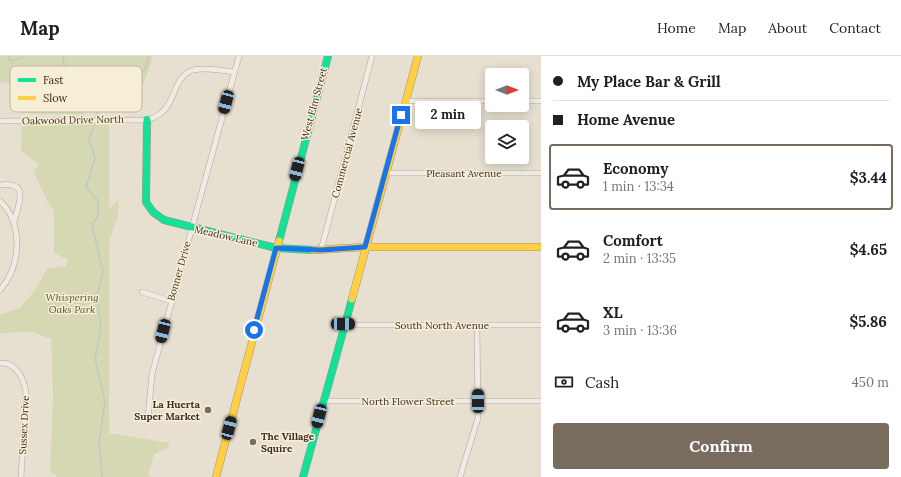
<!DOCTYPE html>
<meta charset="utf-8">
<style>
body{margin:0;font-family:Lora,serif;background:#f6f6f6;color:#202124;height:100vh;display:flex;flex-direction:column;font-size:15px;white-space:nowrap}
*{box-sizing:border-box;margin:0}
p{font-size:13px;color:#757577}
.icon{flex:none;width:22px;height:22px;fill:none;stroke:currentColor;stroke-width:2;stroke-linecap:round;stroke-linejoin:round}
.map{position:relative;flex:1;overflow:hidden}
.drawer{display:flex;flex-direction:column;background:#fff;width:360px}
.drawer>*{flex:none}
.top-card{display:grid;align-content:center;height:88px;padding:0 12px;background:#fff}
.needle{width:26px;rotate:90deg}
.tools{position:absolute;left:485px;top:12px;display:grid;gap:8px}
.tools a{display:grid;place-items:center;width:44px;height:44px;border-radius:4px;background:#fff;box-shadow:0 2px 10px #0003;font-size:20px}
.end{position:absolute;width:18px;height:18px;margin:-9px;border:5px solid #1a73e8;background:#fff;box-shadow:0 0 0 2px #fff}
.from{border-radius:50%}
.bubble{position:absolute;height:28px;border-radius:4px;background:#fff;box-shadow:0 2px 10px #0003;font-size:13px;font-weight:700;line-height:28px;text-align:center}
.car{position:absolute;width:12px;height:24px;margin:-12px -6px;border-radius:5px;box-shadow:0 0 3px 1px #0007;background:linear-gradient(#222 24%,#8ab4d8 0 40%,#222 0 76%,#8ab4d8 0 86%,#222 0)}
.top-card b{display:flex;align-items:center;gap:14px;height:38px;font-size:15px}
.top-card b+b{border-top:1px solid #e0e0e0}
.top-card i{width:10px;height:10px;background:#202124}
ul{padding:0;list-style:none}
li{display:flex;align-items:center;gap:12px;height:66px;margin:0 8px 6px;padding:0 4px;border:2px solid transparent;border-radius:4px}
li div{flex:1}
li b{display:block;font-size:15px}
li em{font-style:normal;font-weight:700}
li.on{border-color:#786c5e}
li>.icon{width:36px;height:36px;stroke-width:1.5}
.pay{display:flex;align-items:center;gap:10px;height:44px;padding:0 12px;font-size:15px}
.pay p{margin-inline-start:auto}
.primary-button{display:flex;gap:8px;margin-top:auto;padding:8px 12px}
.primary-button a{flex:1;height:46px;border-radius:4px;background:#786c5e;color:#fff;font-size:16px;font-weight:700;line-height:46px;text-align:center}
header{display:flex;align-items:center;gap:24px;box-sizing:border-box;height:56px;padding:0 20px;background:#fff;border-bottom:1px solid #e0e0e0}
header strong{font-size:19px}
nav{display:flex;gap:22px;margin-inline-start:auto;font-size:14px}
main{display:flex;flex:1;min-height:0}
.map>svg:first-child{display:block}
.green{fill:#d6d7b3}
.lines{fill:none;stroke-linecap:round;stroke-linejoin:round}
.stream{stroke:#bcccc2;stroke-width:1.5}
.street-casing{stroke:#ada599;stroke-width:6}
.fast-casing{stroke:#9c958a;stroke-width:8}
.slow-casing{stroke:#9c958a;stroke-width:8}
.street{stroke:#efebe3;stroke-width:5}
.fast{stroke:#16e098;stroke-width:7}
.slow{stroke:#ffcf43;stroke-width:7}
.route{stroke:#1a73e8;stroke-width:5}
.poi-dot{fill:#786c5e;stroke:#f7eed8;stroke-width:1.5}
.labels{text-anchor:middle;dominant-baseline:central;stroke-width:3;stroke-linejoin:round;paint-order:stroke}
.street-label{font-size:10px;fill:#3d2e20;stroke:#f7eed8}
.park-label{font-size:10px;font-style:italic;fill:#4d5a26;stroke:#f7eed8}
.poi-label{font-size:10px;font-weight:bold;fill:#3d2e20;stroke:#f7eed8;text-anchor:end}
.key{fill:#f7eed8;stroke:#bfb4a1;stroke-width:1}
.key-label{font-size:11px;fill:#3d2e20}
</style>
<header>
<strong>Map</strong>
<nav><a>Home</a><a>Map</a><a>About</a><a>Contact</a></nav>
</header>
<main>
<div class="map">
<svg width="541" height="421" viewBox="0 0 541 421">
<rect width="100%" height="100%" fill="#e7e0d1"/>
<g class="green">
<polygon points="0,0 153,0 143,29 104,27 101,41 91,41 84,59 22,57 23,29 0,26"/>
<polygon points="109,64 109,153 119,143 118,160 109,185 109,377 169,387 169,392 154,398 148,419 152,421 56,421 56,419 50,416 53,342 51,283 33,276 0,277 0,259 20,252 36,233 47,213 66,210 68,204 54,197 54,155 48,147 34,116 39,108 21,95 22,65"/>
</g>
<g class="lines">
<g class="stream">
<polyline points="9,0 10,5 22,2 22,0"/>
<polyline points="63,0 64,9 77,14 94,27 98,54 96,61"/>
<path d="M94,27C107,20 118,20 131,25C141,20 148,12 148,0"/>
<polyline points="94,69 89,83 95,102 86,131 98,145 98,159 92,170 103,215 97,240 101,273 95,303 105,345 99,387 102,421"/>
</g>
<defs>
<g id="street">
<polyline points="405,45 492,45"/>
<polyline points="522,45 541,45"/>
<path d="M0,65L147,64C180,55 168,23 193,14C205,11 222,14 234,16"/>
<polyline points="387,117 541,117"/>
<path d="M0,129C30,125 19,147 14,166"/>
<path d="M0,145C24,168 21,210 0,234"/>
<polyline points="321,194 372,0"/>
<polyline points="142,236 171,245"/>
<polyline points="343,269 541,269"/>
<path d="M0,307C17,306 23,322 26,335L21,421"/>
<polyline points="323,345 541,345"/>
<polyline points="148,362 152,318 239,0"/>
<polyline points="460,421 478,362 477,269"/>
</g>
<g id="fast">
<polyline points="147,64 146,146 153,156 164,164 276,192 313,194"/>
<polyline points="279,185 328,0"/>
<polyline points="303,421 352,243"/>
</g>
<g id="slow">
<polyline points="313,194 365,191 541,191"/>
<polyline points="352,243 418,0"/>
<polyline points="216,421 279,185"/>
</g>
</defs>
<use href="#street" class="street-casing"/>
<use href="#fast" class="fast-casing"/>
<use href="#slow" class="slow-casing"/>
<use href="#street" class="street"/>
<use href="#fast" class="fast"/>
<use href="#slow" class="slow"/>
</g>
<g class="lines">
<polyline class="route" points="254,274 276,192 321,194 365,191 401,59"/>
</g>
<g class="poi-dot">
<circle cx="208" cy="354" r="4"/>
<circle cx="253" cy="386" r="4"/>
</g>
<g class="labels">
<g class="street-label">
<text transform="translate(314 48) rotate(-75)">West Elm Street</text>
<text transform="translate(73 64) rotate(-1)">Oakwood Drive North</text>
<text transform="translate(347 97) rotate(-75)">Commercial Avenue</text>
<text x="464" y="117">Pleasant Avenue</text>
<text transform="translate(226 180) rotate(13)">Meadow Lane</text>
<text transform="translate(179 215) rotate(-74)">Bonner Drive</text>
<text x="442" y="269">South North Avenue</text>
<text x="408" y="345">North Flower Street</text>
<text transform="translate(24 369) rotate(-87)">Sussex Drive</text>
</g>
<g class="park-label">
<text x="72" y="241">Whispering<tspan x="72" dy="12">Oaks Park</tspan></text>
</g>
<g class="poi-label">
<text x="200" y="348">La Huerta<tspan x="200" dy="12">Super Market</tspan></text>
<text x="261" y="380" text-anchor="start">The Village<tspan x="261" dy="12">Squire</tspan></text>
</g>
</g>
<rect x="10" y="10" width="132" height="46" rx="6" class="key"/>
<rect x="18" y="22" width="18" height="4" fill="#16e098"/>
<rect x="18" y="40" width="18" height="4" fill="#ffcf43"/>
<g class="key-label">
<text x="43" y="28">Fast</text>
<text x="43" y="46">Slow</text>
</g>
</svg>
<div class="tools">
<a><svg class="needle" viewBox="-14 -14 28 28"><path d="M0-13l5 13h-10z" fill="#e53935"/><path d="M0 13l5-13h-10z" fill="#757577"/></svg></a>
<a><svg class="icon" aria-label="layers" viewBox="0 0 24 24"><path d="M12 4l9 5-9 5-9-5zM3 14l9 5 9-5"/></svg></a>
</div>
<i class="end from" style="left:254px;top:274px"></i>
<i class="end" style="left:401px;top:59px"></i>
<div class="bubble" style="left:415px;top:45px;width:66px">2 min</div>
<i class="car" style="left:226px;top:46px;rotate:195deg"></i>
<i class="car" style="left:297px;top:113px;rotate:194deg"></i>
<i class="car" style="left:343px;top:268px;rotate:90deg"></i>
<i class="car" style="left:163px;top:275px;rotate:194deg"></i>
<i class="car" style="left:478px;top:345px;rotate:0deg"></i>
<i class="car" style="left:319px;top:360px;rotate:194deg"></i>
<i class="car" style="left:229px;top:372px;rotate:15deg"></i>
</div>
<section class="drawer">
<div class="top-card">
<b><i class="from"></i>My Place Bar &amp; Grill</b>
<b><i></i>Home Avenue</b>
</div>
<ul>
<li class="on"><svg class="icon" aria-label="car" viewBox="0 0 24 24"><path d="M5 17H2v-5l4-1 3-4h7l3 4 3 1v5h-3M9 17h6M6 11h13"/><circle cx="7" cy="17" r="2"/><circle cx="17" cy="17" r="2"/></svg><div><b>Economy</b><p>1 min · 13:34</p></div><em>$3.44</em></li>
<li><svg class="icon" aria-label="car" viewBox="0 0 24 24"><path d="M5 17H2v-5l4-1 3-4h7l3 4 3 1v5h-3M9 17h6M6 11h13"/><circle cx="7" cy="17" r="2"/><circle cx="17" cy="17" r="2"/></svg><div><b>Comfort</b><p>2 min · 13:35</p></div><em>$4.65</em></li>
<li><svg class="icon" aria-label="car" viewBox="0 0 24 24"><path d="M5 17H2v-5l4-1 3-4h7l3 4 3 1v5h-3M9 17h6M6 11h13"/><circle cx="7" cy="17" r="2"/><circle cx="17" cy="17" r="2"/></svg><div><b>XL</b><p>3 min · 13:36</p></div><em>$5.86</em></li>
</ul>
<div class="pay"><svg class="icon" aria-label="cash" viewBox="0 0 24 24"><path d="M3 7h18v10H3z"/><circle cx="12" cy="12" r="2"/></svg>Cash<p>450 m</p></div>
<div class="primary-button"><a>Confirm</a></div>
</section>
</main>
